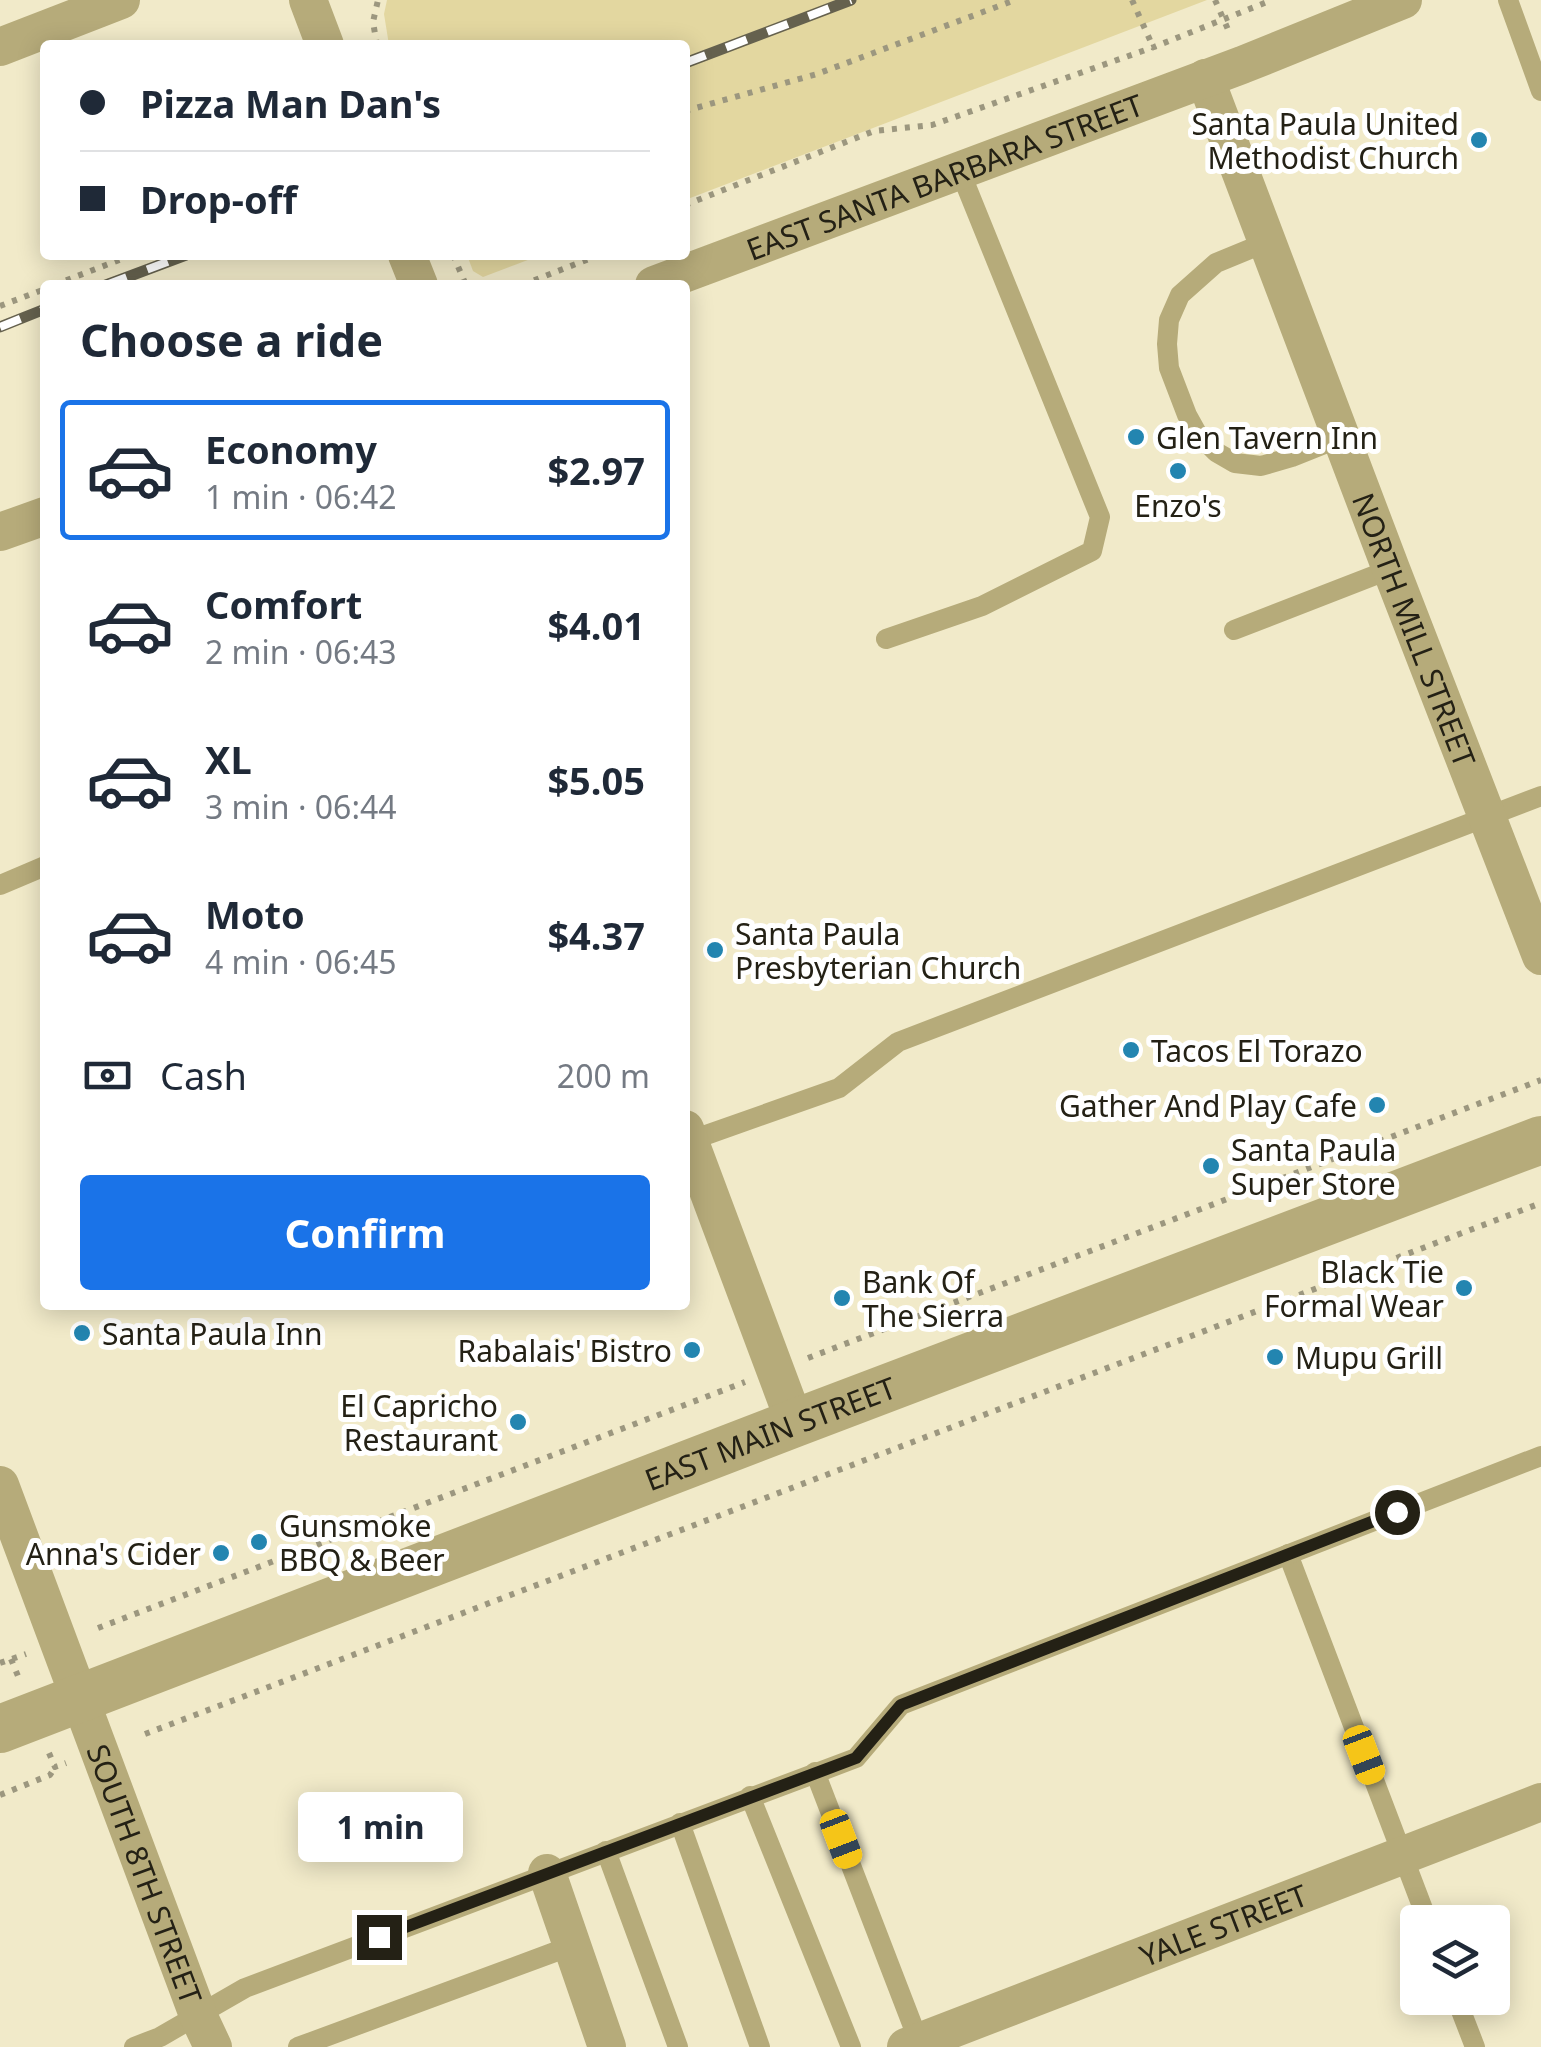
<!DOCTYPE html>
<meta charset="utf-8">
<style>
body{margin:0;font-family:"Noto Sans",sans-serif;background:#f6f6f7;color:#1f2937;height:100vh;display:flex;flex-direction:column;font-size:38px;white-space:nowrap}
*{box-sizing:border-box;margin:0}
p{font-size:32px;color:#747a83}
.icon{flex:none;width:55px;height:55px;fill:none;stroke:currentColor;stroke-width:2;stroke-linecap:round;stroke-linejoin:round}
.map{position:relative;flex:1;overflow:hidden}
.drawer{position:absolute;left:40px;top:280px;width:650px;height:1030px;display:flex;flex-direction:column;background:#fff;border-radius:10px;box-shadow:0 5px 25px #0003}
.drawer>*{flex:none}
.guide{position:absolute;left:40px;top:40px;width:650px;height:220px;border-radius:10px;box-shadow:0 5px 25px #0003;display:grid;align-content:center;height:220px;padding:0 40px;background:#fff}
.fabs{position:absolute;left:1400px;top:1905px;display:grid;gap:20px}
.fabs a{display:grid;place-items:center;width:110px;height:110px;border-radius:10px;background:#fff;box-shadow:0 5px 25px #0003;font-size:50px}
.end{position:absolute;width:45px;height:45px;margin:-22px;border:12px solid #242115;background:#fff;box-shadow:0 0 0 5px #fff}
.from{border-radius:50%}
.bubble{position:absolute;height:70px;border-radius:10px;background:#fff;box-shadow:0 5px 25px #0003;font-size:32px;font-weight:700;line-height:70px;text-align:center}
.car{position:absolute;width:30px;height:60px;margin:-30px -15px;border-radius:12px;box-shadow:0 0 8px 2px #0007;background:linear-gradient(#f5c518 24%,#345 0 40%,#f5c518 0 76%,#345 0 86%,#f5c518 0)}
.guide b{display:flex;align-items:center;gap:35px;height:95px;font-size:38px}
.guide b+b{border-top:2px solid #e0e1e3}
.guide i{width:25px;height:25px;background:#1f2937}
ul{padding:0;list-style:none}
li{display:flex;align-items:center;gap:30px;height:140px;margin:0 20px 15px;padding:0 20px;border:5px solid transparent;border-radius:10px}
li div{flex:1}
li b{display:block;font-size:38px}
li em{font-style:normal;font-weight:700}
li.active{border-color:#1a73e8}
li>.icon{width:90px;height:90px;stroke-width:1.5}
h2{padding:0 40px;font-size:45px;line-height:120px}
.pay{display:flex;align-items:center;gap:25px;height:110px;padding:0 40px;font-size:38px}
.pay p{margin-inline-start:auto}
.primary-button{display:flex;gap:20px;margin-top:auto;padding:20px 40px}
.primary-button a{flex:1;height:115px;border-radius:10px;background:#1a73e8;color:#fff;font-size:40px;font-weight:700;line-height:115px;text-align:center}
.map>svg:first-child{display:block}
.green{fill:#e3d7a0}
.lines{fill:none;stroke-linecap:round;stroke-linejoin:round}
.path{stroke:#9c977f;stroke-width:6;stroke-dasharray:5 8;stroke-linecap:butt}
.service{stroke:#b6ab7a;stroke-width:20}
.minor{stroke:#b6ab7a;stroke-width:38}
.tertiary{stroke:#b6ab7a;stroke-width:48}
.rail-casing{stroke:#65614e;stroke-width:11}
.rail{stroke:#fff;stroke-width:8;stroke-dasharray:22;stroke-linecap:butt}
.route{stroke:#242115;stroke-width:12}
.poi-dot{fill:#2385b0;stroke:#fff;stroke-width:4}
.labels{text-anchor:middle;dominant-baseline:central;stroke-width:10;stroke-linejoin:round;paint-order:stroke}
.poi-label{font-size:30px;fill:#242115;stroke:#fff;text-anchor:start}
.street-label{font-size:30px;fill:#242115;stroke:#fff}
</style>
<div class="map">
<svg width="1541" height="2047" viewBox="0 0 1541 2047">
<rect width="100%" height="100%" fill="#f1eac9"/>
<g class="green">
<polygon points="387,0 1207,0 685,200 685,45 389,45 384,14"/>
<polygon points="467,255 541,255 483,277 473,271"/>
</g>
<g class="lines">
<g class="path">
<polyline points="1132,0 1154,49"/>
<polyline points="1215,0 1230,34"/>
<polyline points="377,45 373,22 378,0"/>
<polyline points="685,111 817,74 1015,0"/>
<polyline points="685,205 874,131 932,125 1154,47 1272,0"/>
<polyline points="453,255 466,285"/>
<polyline points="54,285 132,255"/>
<polyline points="522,285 599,255"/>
<polyline points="0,306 45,289"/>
<polyline points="808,1358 1541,1080"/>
<polyline points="98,1628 745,1382"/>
<polyline points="11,1659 20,1681"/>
<polyline points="0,1663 26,1654"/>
<polyline points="145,1734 1541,1203"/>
<polyline points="49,1753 55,1767 66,1763"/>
<polyline points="0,1795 50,1775 55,1767"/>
</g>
<g class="service">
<polyline points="1508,0 1541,91"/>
<polyline points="1267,242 1216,263 1180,295 1169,320 1167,344 1169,368 1187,415 1197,433 1216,452 1235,463 1261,466 1292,457 1342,437"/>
<polyline points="1234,630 1391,569"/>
<polyline points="886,639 982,606 1092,551 1100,517 960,171"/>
<polyline points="0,885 45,866"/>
<polyline points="689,1141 839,1088 898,1042 1541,796"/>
<polyline points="1288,1554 1428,1922"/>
<polyline points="815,1772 919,2042"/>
<polyline points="750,1796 851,2047"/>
<polyline points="680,1823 760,2047"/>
<polyline points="606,1851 678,2047"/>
<polyline points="1456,1998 1475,2047"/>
<polyline points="134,2047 160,2037 245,1988 856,1758 901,1705 1541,1456"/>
<polyline points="298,2047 571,1946"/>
</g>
<g class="minor">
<polyline points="308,0 325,45"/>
<polyline points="0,47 121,0"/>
<path id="s1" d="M1205,78L1391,569L1541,956"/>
<polyline points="407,255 419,285"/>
<path id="s2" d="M654,285L1242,65L1403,0"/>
<polyline points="0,532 45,516"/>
<polyline points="685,1129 795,1423"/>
<path id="s3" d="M0,1485L198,2015L213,2047"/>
<polyline points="547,1873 607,2047"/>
<path id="s4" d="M906,2047L1541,1802"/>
</g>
<path class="tertiary" id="s5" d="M0,1729L795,1423L1541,1140"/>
<defs>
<g id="rail">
<polyline points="685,63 851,0"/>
<polyline points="106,285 186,255"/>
<polyline points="0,327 45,309"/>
</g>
</defs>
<use href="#rail" class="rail-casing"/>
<use href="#rail" class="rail"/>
</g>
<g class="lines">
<polyline class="route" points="379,1937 856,1758 901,1705 1397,1512"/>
</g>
<g class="poi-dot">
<circle cx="1479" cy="140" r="10"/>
<circle cx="1136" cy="437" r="10"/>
<circle cx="1178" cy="471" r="10"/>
<circle cx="715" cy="950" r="10"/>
<circle cx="1131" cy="1050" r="10"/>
<circle cx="1377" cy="1105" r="10"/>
<circle cx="1211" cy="1166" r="10"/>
<circle cx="1464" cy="1288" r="10"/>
<circle cx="842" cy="1298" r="10"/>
<circle cx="82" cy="1333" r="10"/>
<circle cx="692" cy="1350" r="10"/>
<circle cx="1275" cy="1357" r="10"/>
<circle cx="518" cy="1422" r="10"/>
<circle cx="259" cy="1542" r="10"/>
<circle cx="221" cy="1553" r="10"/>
</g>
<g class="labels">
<g class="poi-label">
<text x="1459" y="123" text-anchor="end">Santa Paula United<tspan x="1459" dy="34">Methodist Church</tspan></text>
<text x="1156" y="437">Glen Tavern Inn</text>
<text x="1178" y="505" text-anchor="middle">Enzo's</text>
<text x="735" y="933">Santa Paula<tspan x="735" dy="34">Presbyterian Church</tspan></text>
<text x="1151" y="1050">Tacos El Torazo</text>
<text x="1357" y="1105" text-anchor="end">Gather And Play Cafe</text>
<text x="1231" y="1149">Santa Paula<tspan x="1231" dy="34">Super Store</tspan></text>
<text x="1444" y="1271" text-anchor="end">Black Tie<tspan x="1444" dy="34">Formal Wear</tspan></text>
<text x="862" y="1281">Bank Of<tspan x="862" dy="34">The Sierra</tspan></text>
<text x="102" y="1333">Santa Paula Inn</text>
<text x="672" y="1350" text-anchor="end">Rabalais' Bistro</text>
<text x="1295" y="1357">Mupu Grill</text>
<text x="498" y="1405" text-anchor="end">El Capricho<tspan x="498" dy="34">Restaurant</tspan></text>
<text x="279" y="1525">Gunsmoke<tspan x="279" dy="34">BBQ &amp; Beer</tspan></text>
<text x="201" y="1553" text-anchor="end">Anna's Cider</text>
</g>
<g class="street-label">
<text stroke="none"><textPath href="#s2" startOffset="310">EAST SANTA BARBARA STREET</textPath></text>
<text stroke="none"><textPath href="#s1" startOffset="590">NORTH MILL STREET</textPath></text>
<text stroke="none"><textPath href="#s5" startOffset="825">EAST MAIN STREET</textPath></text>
<text stroke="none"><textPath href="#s3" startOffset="415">SOUTH 8TH STREET</textPath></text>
<text stroke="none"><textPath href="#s4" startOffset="340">YALE STREET</textPath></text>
</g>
</g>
</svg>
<div class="fabs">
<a><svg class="icon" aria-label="layers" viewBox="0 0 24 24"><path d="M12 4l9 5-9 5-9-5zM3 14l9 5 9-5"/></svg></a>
</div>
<i class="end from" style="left:1397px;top:1512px"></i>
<i class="end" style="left:379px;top:1937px"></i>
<div class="bubble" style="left:298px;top:1792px;width:165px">1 min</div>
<i class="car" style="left:1364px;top:1755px;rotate:159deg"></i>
<i class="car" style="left:841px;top:1839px;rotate:159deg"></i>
<div class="guide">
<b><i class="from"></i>Pizza Man Dan's</b>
<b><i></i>Drop-off</b>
</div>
<section class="drawer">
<h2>Choose a ride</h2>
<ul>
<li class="active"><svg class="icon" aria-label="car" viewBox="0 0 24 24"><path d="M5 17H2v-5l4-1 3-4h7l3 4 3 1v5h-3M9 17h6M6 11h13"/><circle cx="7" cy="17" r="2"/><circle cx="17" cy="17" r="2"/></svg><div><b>Economy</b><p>1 min · 06:42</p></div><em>$2.97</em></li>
<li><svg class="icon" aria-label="car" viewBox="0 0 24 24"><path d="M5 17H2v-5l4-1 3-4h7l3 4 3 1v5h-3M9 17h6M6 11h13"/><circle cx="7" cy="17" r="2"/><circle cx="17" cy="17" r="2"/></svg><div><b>Comfort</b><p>2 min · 06:43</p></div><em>$4.01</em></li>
<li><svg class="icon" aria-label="car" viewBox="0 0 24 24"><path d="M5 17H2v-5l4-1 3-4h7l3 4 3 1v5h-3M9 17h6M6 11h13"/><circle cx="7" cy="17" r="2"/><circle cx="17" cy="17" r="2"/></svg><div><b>XL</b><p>3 min · 06:44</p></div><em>$5.05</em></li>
<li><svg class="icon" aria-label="car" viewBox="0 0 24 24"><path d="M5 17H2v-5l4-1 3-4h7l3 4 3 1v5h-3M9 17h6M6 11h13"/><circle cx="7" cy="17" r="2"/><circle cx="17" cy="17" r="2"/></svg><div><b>Moto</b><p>4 min · 06:45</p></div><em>$4.37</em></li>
</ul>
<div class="pay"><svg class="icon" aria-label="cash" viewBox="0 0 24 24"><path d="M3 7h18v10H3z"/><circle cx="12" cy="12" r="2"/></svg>Cash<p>200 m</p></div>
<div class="primary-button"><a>Confirm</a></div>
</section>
</div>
